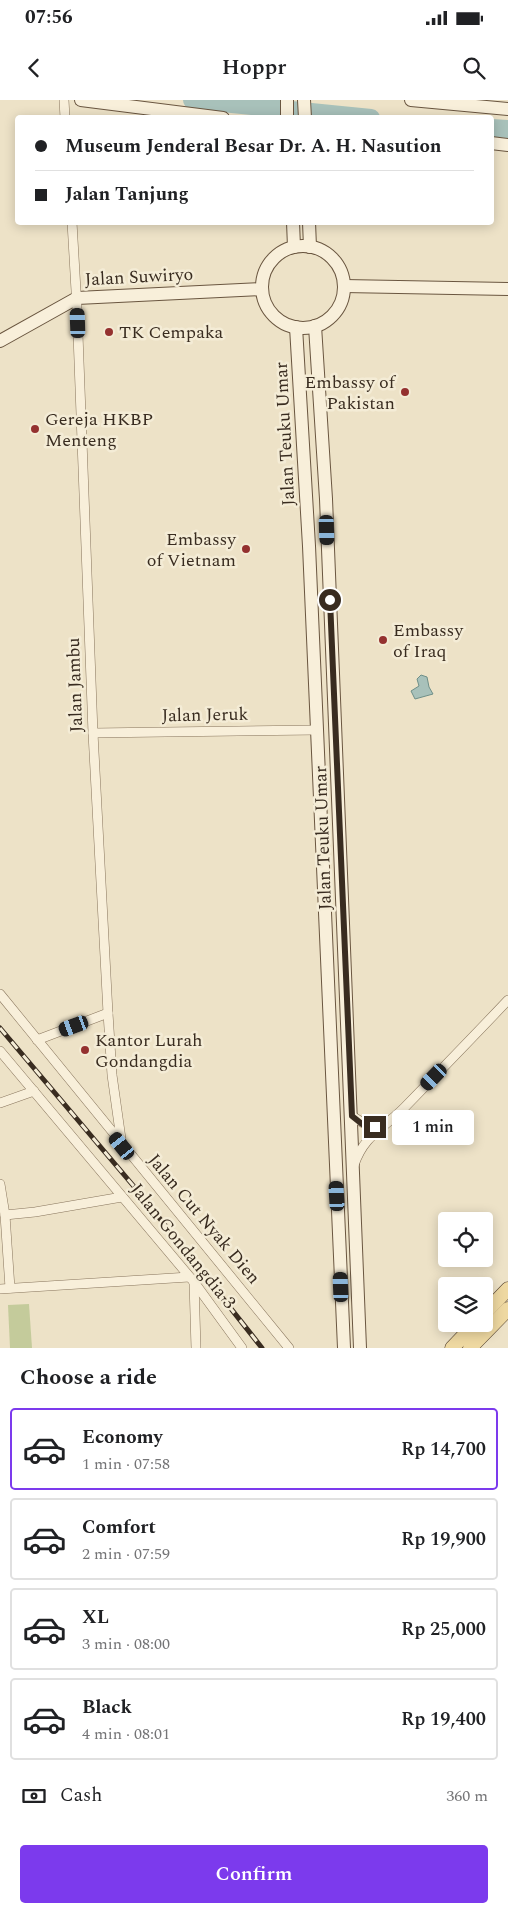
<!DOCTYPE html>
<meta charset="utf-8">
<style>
body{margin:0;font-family:Spectral,serif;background:#f2f2f2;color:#202124;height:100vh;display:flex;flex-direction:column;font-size:19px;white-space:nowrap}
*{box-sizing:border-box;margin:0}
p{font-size:16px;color:#757577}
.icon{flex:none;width:28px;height:28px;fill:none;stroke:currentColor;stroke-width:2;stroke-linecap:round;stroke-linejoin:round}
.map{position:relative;height:1248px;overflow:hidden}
.panel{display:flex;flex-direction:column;background:#fff;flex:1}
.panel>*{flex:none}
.top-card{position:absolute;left:15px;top:15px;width:479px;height:110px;border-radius:5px;box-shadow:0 2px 12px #0003;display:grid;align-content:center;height:110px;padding:0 20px;background:#fff}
.fabs{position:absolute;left:438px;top:1112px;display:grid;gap:10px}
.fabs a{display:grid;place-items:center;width:55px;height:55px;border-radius:5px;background:#fff;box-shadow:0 2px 12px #0003;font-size:25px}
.end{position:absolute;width:22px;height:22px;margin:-11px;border:6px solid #392c20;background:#fff;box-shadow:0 0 0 2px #fff}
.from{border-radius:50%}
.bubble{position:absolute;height:35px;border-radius:5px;background:#fff;box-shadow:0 2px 12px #0003;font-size:16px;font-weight:600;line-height:35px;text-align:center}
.car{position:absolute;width:15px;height:30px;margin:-15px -8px;border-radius:6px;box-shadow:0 0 4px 1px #0007;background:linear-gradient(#222 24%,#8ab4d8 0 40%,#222 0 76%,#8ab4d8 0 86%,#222 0)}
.top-card b{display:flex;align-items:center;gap:18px;height:48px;font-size:19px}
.top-card b+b{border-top:1px solid #e0e0e0}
.top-card i{width:12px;height:12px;background:#202124}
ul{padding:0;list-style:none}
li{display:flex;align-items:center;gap:15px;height:82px;margin:0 10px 8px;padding:0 10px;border:2px solid #e0e0e0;border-radius:5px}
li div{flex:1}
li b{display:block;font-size:19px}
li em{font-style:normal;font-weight:600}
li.active{border-color:#7c3aed}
li>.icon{width:45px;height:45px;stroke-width:1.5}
h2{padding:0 20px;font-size:22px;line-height:60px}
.pay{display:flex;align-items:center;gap:12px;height:55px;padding:0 20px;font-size:19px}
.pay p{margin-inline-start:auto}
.cta{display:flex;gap:10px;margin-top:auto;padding:10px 20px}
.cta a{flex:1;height:58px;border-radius:5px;background:#7c3aed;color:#fff;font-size:20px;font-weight:600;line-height:58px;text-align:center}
.status{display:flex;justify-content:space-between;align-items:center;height:35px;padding:0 25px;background:#fff;direction:ltr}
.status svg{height:14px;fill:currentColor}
header{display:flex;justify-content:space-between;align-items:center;height:65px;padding:0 20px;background:#fff;font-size:22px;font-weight:600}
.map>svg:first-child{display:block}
.green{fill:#c4cb9b}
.water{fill:#a8c1ba;stroke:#6f8f88}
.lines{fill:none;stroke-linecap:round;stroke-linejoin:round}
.river{stroke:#a8c1ba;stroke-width:18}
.street-casing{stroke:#88755d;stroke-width:10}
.secondary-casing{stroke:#6a5640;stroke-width:14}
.primary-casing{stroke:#564331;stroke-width:15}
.street{stroke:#f8efda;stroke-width:9}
.secondary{stroke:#f8efda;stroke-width:12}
.primary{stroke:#eed8a1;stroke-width:14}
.rail-casing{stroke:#392c20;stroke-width:5}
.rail{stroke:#f4ecd6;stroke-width:3;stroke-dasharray:9;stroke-linecap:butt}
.route{stroke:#392c20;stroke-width:6}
.poi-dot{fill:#94312f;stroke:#f4ecd6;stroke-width:2}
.labels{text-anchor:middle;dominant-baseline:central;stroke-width:5;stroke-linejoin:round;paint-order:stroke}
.street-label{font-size:18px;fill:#392c20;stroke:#f4ecd6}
.poi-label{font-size:18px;fill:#392c20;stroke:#f4ecd6;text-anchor:start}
</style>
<div class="status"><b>07:56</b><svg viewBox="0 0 49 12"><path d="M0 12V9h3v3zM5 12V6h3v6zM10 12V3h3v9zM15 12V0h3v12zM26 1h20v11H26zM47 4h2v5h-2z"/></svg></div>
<header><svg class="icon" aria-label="back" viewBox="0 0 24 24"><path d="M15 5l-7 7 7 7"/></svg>Hoppr<svg class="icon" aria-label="search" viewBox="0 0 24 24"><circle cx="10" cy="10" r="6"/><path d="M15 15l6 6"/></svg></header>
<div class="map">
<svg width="508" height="1248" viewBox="0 0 508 1248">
<rect width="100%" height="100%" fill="#ede2c7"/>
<polygon class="green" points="29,1204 32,1248 10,1248 8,1205"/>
<polygon class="water" points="421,575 427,577 429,587 433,594 415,599 411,591 419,586 417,579"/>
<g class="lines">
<g class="river">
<polyline points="192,0 371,18"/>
<polyline points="491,28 508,29"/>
</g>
<defs>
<g id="street">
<polyline points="64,0 65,18"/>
<polyline points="72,122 77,208 93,633 108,913 112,975 122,1046"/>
<polyline points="93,633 317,630"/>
<polyline points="0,894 289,1248"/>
<polyline points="37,940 108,913"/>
<polyline points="0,951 194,1182 242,1248"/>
<polyline points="0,1003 34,991"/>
<polyline points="352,1016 368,1026 383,1028"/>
<path d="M354,1065C364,1035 383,1029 404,1008C439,972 473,937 508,900"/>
<polyline points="0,1084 5,1115 10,1188"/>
<polyline points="5,1115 35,1112 122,1097"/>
<polyline points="194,1182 196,1248"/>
<polyline points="0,1189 189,1177"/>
</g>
<g id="secondary">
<polyline points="81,0 223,18"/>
<polyline points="287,0 287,18"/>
<polyline points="304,0 305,18"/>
<polyline points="411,0 508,9"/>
<polyline points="491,43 508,45"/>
<polyline points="293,122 294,147"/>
<polyline points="309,122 310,147"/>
<circle cx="303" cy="187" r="41"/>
<polyline points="344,186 508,189"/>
<polyline points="315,226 326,399 360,1248"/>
<polyline points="296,227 309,446 344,1248"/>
<polyline points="0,241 77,198 262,189"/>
</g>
<g id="primary">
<polyline points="484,1214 508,1189"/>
<polyline points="452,1248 475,1224"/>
<polyline points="470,1248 508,1209"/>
</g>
</defs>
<use href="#street" class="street-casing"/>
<use href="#secondary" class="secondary-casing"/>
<use href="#primary" class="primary-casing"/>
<use href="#street" class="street"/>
<use href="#secondary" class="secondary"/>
<use href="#primary" class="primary"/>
<defs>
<polyline id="rail" points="0,928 142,1096 262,1248"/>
</defs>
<use href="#rail" class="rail-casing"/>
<use href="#rail" class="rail"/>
</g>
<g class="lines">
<polyline class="route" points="330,500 352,1016 362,1024 375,1027"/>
</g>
<g class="poi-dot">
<circle cx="109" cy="232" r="5"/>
<circle cx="405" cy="292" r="5"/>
<circle cx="35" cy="329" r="5"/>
<circle cx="246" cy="449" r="5"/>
<circle cx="383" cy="540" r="5"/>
<circle cx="85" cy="950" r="5"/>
</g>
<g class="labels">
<g class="street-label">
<text transform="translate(139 177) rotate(-3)">Jalan Suwiryo</text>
<text transform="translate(285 334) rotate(-93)">Jalan Teuku Umar</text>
<text transform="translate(75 585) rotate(-92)">Jalan Jambu</text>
<text transform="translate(205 615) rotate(-1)">Jalan Jeruk</text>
<text transform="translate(323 738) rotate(-92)">Jalan Teuku Umar</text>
<text transform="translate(204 1119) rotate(50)">Jalan Cut Nyak Dien</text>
<text transform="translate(183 1146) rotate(51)">Jalan Gondangdia 3</text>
</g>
<g class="poi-label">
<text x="119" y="232">TK Cempaka</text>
<text x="395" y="282" text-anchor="end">Embassy of<tspan x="395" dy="21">Pakistan</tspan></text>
<text x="45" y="319">Gereja HKBP<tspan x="45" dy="21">Menteng</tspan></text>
<text x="236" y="439" text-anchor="end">Embassy<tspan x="236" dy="21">of Vietnam</tspan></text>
<text x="393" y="530">Embassy<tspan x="393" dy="21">of Iraq</tspan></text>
<text x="95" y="940">Kantor Lurah<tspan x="95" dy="21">Gondangdia</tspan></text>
</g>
</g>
</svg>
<div class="fabs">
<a><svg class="icon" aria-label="locate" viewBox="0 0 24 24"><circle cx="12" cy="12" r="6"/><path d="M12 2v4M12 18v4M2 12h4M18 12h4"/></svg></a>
<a><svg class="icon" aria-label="layers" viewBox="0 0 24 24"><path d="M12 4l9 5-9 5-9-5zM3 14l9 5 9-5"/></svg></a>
</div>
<i class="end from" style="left:330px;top:500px"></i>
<i class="end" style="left:375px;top:1027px"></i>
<div class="bubble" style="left:392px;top:1010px;width:82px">1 min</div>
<i class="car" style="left:78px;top:223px;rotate:358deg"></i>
<i class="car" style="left:327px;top:430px;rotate:178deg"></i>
<i class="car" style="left:74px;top:926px;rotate:250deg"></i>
<i class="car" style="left:434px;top:977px;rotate:224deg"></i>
<i class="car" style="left:122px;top:1046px;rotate:321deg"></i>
<i class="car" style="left:337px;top:1096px;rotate:357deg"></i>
<i class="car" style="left:341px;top:1187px;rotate:358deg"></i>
<div class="top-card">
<b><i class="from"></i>Museum Jenderal Besar Dr. A. H. Nasution</b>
<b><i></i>Jalan Tanjung</b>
</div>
</div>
<section class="panel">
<h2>Choose a ride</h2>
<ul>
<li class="active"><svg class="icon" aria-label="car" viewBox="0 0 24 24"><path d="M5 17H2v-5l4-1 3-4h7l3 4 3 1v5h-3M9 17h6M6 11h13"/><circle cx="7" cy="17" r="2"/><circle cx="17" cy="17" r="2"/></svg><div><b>Economy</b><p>1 min · 07:58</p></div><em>Rp 14,700</em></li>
<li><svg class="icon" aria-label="car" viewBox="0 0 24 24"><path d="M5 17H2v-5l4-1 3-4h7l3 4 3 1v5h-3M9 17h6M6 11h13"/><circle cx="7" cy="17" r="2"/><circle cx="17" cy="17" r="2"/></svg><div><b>Comfort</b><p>2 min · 07:59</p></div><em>Rp 19,900</em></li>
<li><svg class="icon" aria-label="car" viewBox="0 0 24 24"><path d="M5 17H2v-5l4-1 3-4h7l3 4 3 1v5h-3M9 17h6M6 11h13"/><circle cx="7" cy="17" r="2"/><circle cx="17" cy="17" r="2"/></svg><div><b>XL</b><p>3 min · 08:00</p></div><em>Rp 25,000</em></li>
<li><svg class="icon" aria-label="car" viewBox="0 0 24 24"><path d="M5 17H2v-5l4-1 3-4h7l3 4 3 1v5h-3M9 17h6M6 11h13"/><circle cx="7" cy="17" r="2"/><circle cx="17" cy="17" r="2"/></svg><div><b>Black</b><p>4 min · 08:01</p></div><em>Rp 19,400</em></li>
</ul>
<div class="pay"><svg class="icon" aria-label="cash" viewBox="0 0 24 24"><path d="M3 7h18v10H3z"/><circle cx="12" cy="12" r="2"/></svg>Cash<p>360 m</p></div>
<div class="cta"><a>Confirm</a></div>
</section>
